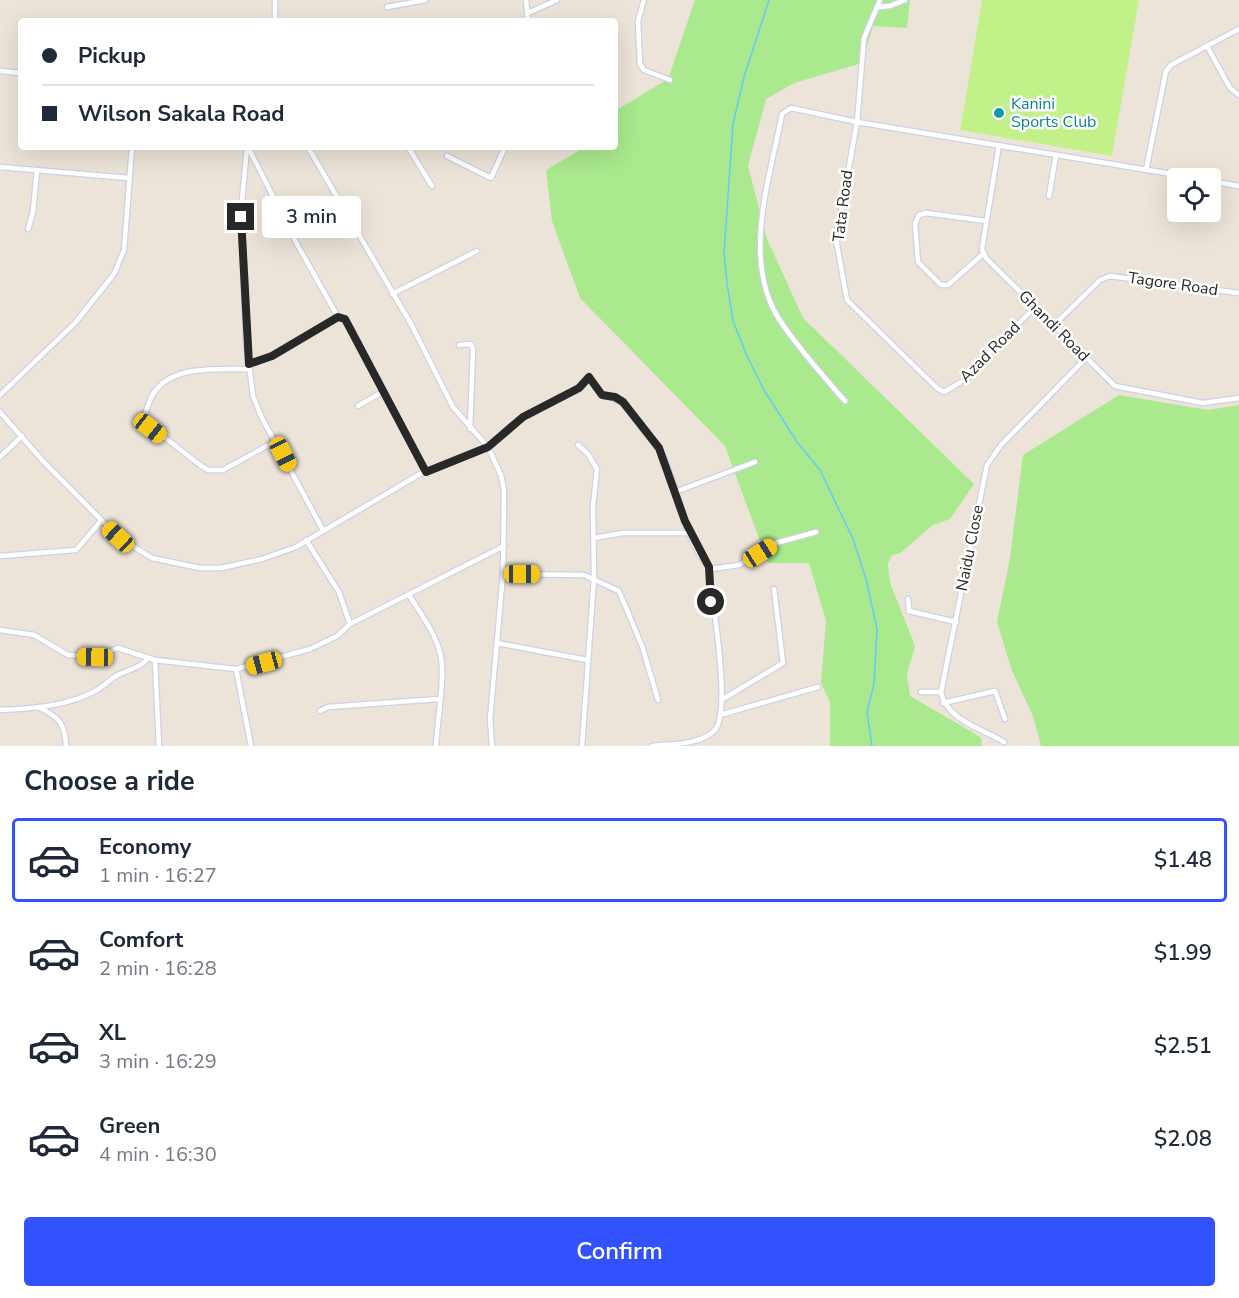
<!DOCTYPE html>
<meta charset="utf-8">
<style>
body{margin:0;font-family:"Nunito Sans",sans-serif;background:#f6f6f7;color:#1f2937;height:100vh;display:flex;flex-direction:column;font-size:22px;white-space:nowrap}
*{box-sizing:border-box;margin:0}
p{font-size:20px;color:#747a83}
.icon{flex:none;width:33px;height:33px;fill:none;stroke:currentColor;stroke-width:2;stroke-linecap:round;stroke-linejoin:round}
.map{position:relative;height:746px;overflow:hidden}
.panel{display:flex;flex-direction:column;background:#fff;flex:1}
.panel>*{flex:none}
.guide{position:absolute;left:18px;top:18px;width:600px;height:132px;border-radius:6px;box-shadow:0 6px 24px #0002;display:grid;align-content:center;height:132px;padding:0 24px;background:#fff}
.controls{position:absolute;left:1167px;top:168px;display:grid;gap:12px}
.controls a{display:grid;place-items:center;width:54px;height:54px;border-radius:6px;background:#fff;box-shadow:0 6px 24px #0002;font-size:30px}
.end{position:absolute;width:27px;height:27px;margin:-14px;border:8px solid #282828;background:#fff;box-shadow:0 0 0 3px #fff}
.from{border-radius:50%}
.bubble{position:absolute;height:42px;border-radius:6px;background:#fff;box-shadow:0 6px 24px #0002;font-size:20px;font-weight:600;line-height:42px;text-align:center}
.car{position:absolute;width:18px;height:36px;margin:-18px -9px;border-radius:8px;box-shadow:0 0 4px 2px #0007;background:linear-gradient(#f5c518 24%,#345 0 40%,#f5c518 0 76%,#345 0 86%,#f5c518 0)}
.guide b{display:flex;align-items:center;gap:21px;height:57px;font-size:22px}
.guide b+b{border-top:2px solid #e0e1e3}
.guide i{width:15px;height:15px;background:#1f2937}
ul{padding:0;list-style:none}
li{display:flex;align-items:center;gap:18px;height:84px;margin:0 12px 9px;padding:0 12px;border:3px solid transparent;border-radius:6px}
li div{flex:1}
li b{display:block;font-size:22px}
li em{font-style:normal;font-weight:600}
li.selected{border-color:#3252ff}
li>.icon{width:54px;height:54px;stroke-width:1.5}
h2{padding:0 24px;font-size:27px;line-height:72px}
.cta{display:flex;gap:12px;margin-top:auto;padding:12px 24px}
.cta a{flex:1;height:69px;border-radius:6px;background:#3252ff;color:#fff;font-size:24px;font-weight:600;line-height:69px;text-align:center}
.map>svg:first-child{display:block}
.green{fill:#aae98e}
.pitch{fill:#c2f189}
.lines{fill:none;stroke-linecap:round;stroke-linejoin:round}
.stream{stroke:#60ccfa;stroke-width:1.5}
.street-casing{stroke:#cdd1e3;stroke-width:7}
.street{stroke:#fff;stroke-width:4.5}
.route{stroke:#282828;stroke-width:8}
.culture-dot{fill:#0f9aa8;stroke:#fff;stroke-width:2}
.labels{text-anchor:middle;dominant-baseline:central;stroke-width:5;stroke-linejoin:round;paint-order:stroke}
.culture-label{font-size:16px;fill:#0d838f;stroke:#fff;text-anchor:start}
.street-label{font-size:16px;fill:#282828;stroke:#fff}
</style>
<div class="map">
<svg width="1239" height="746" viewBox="0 0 1239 746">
<rect width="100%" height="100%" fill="#ece4d8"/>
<g class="green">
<polygon points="695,0 910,0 907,28 873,26 862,63 794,83 766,99 748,166 767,239 803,318 974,484 950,519 933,525 900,553 891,556 888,564 890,583 915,646 907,674 910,696 977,735 981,738 982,746 830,746 830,702 821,683 826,621 809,563 768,563 725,446 580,298 552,221 546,170 585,147 615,147 615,111 668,79"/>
<polygon points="1119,395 1208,410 1239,405 1239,746 1041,746 1033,716 1012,671 997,622 1010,558 1023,455"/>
</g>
<polygon class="pitch" points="982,0 1139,0 1112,156 960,130"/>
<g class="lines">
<polyline class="stream" points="769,0 744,77 733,124 724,253 727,283 733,321 747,356 764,390 797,442 820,470 853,539 866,579 877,629 874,684 867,712 872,746"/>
<defs>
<g id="street">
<polyline points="275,0 275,21"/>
<polyline points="526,0 528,21"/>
<polyline points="644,0 638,21 640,64 644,70 670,80"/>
<polyline points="880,0 864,38 857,122 836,239 847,300 937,388 944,392 961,382 1034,308"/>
<polyline points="387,7 425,0"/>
<polyline points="878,7 890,6 905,0"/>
<polyline points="528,13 557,0"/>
<polyline points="1207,46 1230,88 1239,95"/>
<polyline points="0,71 21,73"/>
<polyline points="999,145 982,249 986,258 1115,386 1203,403 1239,398"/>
<polyline points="247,147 241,211 246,342 253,396 262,418 323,530"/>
<polyline points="248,147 298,246 338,317 345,319 355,337 426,472"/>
<polyline points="308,147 411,324 453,407 488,447 501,475 504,490 503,574 490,719 492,746"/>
<polyline points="408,147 432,186"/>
<polyline points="447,156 491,178 505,147"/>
<polyline points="0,167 129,178"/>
<polyline points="1146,170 1166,71 1171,65 1239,29"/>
<polyline points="1210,181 1239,186"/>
<polyline points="1049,196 1056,155"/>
<polyline points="28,229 33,212 37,170"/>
<polyline points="983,254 948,285 941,285 918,262 915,223 919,215 926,213 986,221"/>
<polyline points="392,294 477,251"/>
<polyline points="1054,325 1100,280 1110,276 1239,293"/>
<polyline points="459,345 471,344 473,350 470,429"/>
<polyline points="249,364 272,356 338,317"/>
<path d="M250,369C216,370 166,363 150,400C147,408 144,413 145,422L200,465L208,470H223L276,441"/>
<polyline points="0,395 75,323 114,274 124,250 132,147"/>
<path d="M845,401C823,376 799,349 781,322C741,264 769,181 781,119L782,114L791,108L857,122L1196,178"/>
<polyline points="358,406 384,391"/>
<path d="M0,412L43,461L118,537L152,558L200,568H221L262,559L296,547L420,474L488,447L523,417L579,389L589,377L602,395C625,401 622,403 637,421C644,431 654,440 660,450C680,487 681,538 711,569L739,565L776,543L816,532"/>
<polyline points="578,445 588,454 597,469 593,507 594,578 582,746"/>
<polyline points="0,457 22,436"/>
<polyline points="675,492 755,462"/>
<polyline points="594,538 623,533 691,533"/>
<polyline points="306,540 339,592 350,624"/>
<polyline points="0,556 76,550 101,521"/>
<polyline points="503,574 584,575 619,591 642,646 658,700"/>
<path d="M409,595C420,613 435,632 440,653C446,676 437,720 436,746"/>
<polyline points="908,599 909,611 956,622"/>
<polyline points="0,630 34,635 68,655 95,657 118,648 155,660 236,669 310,649 337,636 350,624 504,546"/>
<polyline points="497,643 587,660"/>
<polyline points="155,660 159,746"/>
<polyline points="236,669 251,746"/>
<polyline points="921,692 941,692"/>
<polyline points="723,699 783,663 774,589"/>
<polyline points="943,703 995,691 1005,719"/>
<path d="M38,707C59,717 65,723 66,746"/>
<path d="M0,710C31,709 69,706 97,690C104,686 109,680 116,676C127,670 141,668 148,658"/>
<polyline points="320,711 328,707 439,699"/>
<polyline points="720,715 818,687"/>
<path d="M1004,742C983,729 946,720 941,692L987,465L1001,445L1086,358"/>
<path d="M652,746C672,744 699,745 714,731C733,713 711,597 709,567"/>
</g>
</defs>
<use href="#street" class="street-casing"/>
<use href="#street" class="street"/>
</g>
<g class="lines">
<polyline class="route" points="241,217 249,364 272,356 338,317 345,319 426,472 488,447 523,417 579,388 589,377 602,395 615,397 623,402 659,448 685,521 709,567 711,602"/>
</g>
<circle class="culture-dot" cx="999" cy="113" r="6"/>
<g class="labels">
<g class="culture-label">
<text x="1011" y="104">Kanini<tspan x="1011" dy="18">Sports Club</tspan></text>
</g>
<g class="street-label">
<text transform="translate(843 206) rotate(-83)">Tata Road</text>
<text transform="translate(1173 284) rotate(8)">Tagore Road</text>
<text transform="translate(1054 326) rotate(45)">Ghandi Road</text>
<text transform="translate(990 352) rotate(-45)">Azad Road</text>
<text transform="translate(970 548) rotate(-79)">Naidu Close</text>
</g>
</g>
</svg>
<div class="controls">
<a><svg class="icon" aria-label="locate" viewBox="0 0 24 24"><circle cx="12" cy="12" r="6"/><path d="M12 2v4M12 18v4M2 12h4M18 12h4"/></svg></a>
</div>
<i class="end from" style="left:711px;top:602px"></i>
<i class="end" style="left:241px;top:217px"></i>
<div class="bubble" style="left:262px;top:196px;width:99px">3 min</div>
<i class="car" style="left:150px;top:428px;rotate:128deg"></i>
<i class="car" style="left:283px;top:454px;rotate:153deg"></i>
<i class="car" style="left:118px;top:537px;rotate:313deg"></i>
<i class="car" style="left:760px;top:553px;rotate:58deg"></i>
<i class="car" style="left:522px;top:574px;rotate:90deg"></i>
<i class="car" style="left:95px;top:657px;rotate:271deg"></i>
<i class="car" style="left:264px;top:663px;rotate:255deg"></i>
<div class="guide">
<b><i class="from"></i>Pickup</b>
<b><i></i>Wilson Sakala Road</b>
</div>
</div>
<section class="panel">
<h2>Choose a ride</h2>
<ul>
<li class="selected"><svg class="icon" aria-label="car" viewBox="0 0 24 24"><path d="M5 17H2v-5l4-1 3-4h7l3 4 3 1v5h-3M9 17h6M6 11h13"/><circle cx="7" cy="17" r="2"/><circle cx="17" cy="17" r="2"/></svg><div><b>Economy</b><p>1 min · 16:27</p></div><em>$1.48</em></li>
<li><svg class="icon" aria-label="car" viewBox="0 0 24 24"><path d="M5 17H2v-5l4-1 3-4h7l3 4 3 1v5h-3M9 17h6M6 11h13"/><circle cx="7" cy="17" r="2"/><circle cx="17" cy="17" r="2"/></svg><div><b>Comfort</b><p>2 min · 16:28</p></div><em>$1.99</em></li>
<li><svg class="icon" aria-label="car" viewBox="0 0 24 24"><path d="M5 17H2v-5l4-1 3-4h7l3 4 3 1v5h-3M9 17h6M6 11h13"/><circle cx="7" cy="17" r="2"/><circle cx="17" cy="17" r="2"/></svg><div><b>XL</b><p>3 min · 16:29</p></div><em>$2.51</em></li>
<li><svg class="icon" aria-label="car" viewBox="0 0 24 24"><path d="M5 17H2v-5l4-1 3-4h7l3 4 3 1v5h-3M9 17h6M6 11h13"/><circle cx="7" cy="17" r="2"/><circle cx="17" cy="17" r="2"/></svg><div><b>Green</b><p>4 min · 16:30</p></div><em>$2.08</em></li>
</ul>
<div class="cta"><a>Confirm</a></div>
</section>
